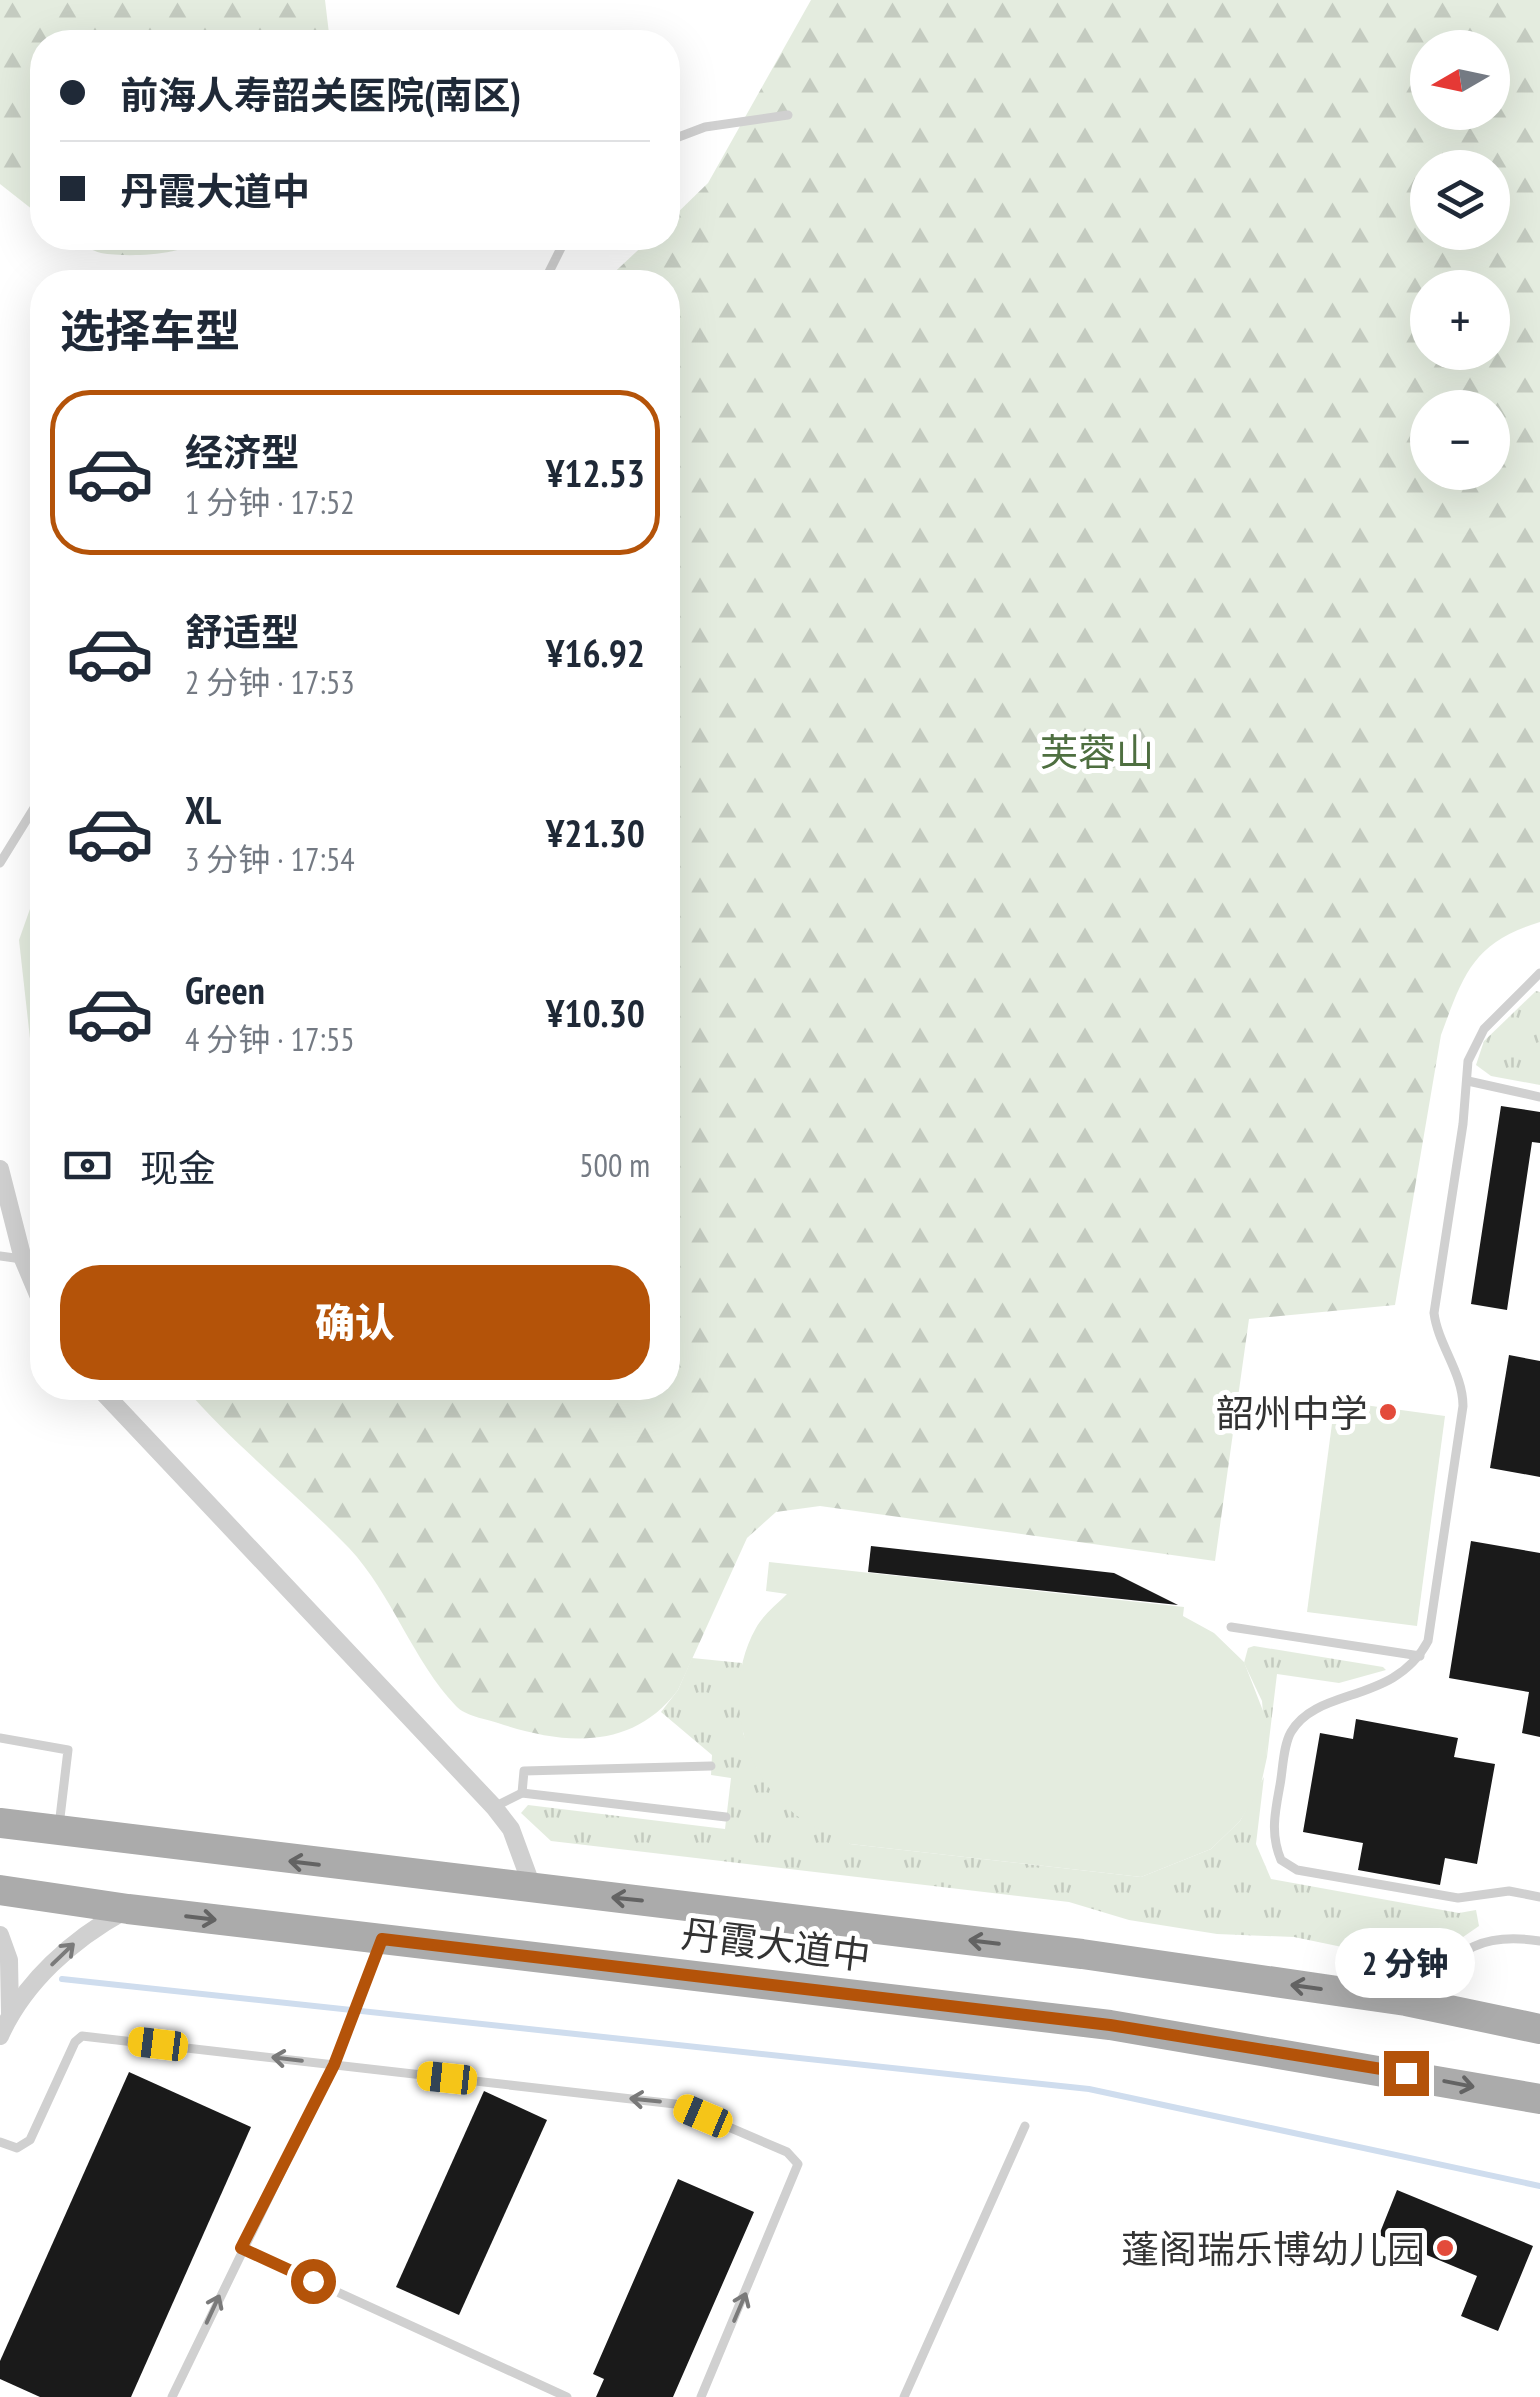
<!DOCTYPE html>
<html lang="zh">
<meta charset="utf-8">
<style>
body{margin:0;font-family:"PT Sans Narrow","Noto Sans SC",sans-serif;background:#f2f2f3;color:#1f2937;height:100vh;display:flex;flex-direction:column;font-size:38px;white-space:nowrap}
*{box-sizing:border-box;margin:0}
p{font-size:32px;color:#747a83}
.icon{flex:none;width:55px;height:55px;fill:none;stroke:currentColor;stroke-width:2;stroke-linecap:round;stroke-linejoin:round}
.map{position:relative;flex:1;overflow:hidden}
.panel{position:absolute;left:30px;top:270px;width:650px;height:1130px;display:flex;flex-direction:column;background:#fff;border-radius:40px;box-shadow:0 10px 40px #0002}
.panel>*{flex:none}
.hud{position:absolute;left:30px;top:30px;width:650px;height:220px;border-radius:40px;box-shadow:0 10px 40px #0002;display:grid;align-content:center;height:220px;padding:0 30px;background:#fff}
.needle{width:65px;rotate:261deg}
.controls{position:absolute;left:1410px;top:30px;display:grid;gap:20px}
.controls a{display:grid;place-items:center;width:100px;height:100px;border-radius:50%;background:#fff;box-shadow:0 10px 40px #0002;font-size:50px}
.end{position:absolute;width:45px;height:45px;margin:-22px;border:12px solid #b45309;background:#fff;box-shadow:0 0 0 5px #fff}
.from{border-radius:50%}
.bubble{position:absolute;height:70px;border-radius:35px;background:#fff;box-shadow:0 10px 40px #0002;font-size:32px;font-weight:800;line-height:70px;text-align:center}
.car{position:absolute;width:30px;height:60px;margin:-30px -15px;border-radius:12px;box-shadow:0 0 8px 2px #0007;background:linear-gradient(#f5c518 24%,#345 0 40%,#f5c518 0 76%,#345 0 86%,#f5c518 0)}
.hud b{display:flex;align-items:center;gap:35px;height:95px;font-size:38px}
.hud b+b{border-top:2px solid #e0e1e3}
.hud i{width:25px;height:25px;background:#1f2937}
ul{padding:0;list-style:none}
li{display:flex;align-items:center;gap:30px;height:165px;margin:0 20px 15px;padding:0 10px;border:5px solid transparent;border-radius:40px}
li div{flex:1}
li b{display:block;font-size:38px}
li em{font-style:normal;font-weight:800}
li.on{border-color:#b45309}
li>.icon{width:90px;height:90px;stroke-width:1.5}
h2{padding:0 30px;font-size:45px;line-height:120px}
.pay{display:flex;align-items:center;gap:25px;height:110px;padding:0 30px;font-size:38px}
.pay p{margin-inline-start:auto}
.cta{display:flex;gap:20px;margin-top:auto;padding:20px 30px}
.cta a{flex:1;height:115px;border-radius:40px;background:#b45309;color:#fff;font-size:40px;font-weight:800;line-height:115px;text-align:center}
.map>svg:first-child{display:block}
.grass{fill:url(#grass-tufts)}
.forest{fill:url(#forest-firs);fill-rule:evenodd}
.pitch{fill:#e4ecdf}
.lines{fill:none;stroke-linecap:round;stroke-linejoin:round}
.stream{stroke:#cfddee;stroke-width:6}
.building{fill:#1a1a1a}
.lane{stroke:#d0d0d0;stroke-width:9}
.street{stroke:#d0d0d0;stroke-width:18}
.primary{stroke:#ababab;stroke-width:30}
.oneway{stroke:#636363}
.oneway2{stroke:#7a7a7a}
.route{stroke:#b45309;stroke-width:12}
.poi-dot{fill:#e34b3b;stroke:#fff;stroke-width:4}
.labels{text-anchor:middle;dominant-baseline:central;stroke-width:10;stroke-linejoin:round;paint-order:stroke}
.park-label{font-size:38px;fill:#4e6f40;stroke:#fff}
.poi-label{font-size:38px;fill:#333;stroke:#fff;text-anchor:end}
.street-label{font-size:38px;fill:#333;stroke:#fff}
</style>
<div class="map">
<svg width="1540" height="2397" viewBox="0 0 1540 2397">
<defs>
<pattern id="grass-tufts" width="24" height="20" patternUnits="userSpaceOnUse" patternTransform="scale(2.5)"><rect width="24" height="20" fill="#e4ecdf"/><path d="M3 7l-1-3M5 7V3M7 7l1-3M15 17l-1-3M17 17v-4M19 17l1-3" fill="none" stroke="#c4cbc0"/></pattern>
<pattern id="forest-firs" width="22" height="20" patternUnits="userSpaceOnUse" patternTransform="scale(2.5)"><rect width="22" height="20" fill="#e4ecdf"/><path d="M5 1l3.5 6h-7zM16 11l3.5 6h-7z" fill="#c4cbc0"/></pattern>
</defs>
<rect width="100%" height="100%" fill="#fff"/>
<g class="grass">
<polygon points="1536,991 1540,992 1540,1085 1491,1076 1476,1065 1484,1041"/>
<polygon points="1254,1646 1383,1667 1386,1670 1339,1683 1277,1674 1267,1757 1262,1701 1244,1663 1248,1648"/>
<polygon points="692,1658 742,1663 743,1733 757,1768 850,1844 1141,1877 1211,1849 1240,1821 1264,1777 1256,1844 1271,1879 1459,1913 1476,1910 1479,1926 1424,1964 1294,1937 1217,1934 1129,1920 1069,1902 551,1841 521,1813 528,1805 725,1829 731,1778 711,1775 712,1755 661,1712 678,1690"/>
</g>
<g class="forest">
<polygon points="0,0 325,0 330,42 42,42 42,217 0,184"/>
<path d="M811,0H1540V922C1473,943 1464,973 1441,1035L1395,1305L1249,1319L1215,1561L820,1506L776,1512L747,1538L678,1690C632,1751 564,1745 498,1723C486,1719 465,1716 456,1706C413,1661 392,1594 349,1548C296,1493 235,1446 185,1388H668V282H604L651,238H668V222L708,183ZM1428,48H1492V112H1428ZM1428,168H1492V232H1428ZM1428,288H1492V352H1428ZM1428,408H1492V472H1428Z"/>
<path d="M73,238H206C184,255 129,258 101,253C92,251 81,243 73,238Z"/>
<polygon points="42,875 42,1146 19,940"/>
</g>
<g class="pitch">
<polygon points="1335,1401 1445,1416 1417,1626 1307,1612"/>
<path d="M769,1562L1184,1607L1183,1616L1214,1633L1244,1662L1265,1716L1267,1757L1260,1789L1240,1821L1211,1849L1141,1877L850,1844C829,1834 808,1826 790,1810C739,1768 723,1686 756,1628C763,1615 776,1605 787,1594L766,1591Z"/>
</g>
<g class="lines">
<polyline class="stream" points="62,1979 1089,2089 1540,2186"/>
</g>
<g class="building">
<polygon points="1501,1106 1540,1112 1540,1143 1532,1142 1507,1310 1471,1304"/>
<polygon points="1509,1355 1540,1361 1540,1477 1490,1468"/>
<polygon points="1471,1541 1540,1553 1540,1737 1522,1733 1529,1692 1449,1678"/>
<polygon points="871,1546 1114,1573 1178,1605 868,1572"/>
<polygon points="1356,1719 1458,1738 1454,1757 1495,1764 1477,1864 1445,1858 1440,1885 1358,1870 1363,1843 1303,1832 1320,1733 1353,1739"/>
<polygon points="129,2072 251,2127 131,2397 40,2397 0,2379 0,2361"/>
<polygon points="484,2091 547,2120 459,2315 396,2287"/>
<polygon points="678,2179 754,2212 673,2397 596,2397 604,2379 593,2374"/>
<polygon points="1397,2190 1533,2246 1498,2331 1461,2316 1477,2276 1379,2235"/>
</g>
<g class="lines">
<g class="lane">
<polyline points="668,141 705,127 788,115"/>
<polyline points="544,282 566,238"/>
<polyline points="0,863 42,795"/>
<path d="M1540,973L1484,1029L1468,1061L1463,1124L1434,1313C1438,1345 1463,1373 1463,1406L1428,1641C1394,1705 1318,1686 1291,1732C1283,1746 1283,1769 1280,1785C1275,1812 1270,1834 1281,1860L1297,1870L1458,1898L1509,1891L1540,1897"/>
<polyline points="1468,1081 1540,1097"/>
<polyline points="0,1256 22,1259"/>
<polyline points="1231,1627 1420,1656"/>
<polyline points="0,1738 68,1750 59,1826"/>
<polyline points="522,1793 524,1771 711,1766"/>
<polyline points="494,1807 522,1793 726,1817"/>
<path d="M1413,1995C1458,1954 1475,1931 1540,1941"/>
<polyline points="0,2142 17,2148 30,2140 75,2042 82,2036 675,2104 787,2152 798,2164 701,2397"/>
<polyline points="241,2248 567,2397"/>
<polyline points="172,2397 333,2065 379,1946"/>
<polyline points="904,2397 1025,2126"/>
</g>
<g class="street">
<polyline points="0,1169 23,1259 42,1304"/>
<polyline points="99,1388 494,1807 511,1829 533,1889"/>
<polyline points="0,1935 9,1960 10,2013"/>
<path d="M0,2036C24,1982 73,1939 124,1911"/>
</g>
<g class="primary">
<polyline points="0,1823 1082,1954 1406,2001 1540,2029"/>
<polyline points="0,1890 128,1909 1110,2025 1540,2099"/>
</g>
</g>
<defs><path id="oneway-shaft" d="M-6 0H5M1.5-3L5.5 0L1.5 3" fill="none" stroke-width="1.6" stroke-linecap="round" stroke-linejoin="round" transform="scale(2.5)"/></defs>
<g class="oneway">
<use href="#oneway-shaft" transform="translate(304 1863) rotate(-173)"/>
<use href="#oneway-shaft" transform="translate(627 1899) rotate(-174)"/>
<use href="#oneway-shaft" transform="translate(201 1918) rotate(7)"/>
<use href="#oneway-shaft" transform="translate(984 1942) rotate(-173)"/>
<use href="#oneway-shaft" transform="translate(1306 1987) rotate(-172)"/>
<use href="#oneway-shaft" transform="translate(1459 2084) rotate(11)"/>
</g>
<g class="oneway2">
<use href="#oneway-shaft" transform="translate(63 1954) rotate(-44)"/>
<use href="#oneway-shaft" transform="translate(287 2059) rotate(-173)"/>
<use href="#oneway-shaft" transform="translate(645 2100) rotate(-174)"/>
<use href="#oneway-shaft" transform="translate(740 2307) rotate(-67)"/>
<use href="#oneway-shaft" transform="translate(213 2309) rotate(-65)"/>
</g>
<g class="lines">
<polyline class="route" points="313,2281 241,2248 334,2065 382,1939 1110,2025 1406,2073"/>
</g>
<g class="poi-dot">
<circle cx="1388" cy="1412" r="10"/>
<circle cx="1445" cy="2248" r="10"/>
</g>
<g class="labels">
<g class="park-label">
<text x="1097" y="751">芙蓉山</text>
</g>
<g class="poi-label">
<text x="1368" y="1412">韶州中学</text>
<text x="1425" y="2248">蓬阁瑞乐博幼儿园</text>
</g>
<g class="street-label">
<text transform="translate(776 1944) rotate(7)">丹霞大道中</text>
</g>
</g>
</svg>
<div class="controls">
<a><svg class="needle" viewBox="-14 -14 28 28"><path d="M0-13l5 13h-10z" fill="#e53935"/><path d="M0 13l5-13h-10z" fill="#747a83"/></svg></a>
<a><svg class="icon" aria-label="layers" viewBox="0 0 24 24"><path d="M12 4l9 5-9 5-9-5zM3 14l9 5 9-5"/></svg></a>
<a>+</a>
<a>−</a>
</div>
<i class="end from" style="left:313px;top:2281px"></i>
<i class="end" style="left:1406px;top:2073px"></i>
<div class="bubble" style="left:1335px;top:1928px;width:140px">2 分钟</div>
<i class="car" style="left:158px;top:2044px;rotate:277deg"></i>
<i class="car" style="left:447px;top:2078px;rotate:276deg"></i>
<i class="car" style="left:703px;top:2116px;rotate:293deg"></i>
<div class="hud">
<b><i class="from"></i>前海人寿韶关医院(南区)</b>
<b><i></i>丹霞大道中</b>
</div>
<section class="panel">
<h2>选择车型</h2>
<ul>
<li class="on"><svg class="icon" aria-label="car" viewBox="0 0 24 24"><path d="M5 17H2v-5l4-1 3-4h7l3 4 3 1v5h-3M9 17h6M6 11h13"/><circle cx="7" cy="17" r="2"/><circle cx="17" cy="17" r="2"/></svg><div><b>经济型</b><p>1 分钟 · 17:52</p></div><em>¥12.53</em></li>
<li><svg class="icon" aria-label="car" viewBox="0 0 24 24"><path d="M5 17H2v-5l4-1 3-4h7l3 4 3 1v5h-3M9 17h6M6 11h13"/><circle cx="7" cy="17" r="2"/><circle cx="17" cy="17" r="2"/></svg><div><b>舒适型</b><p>2 分钟 · 17:53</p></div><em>¥16.92</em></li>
<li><svg class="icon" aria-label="car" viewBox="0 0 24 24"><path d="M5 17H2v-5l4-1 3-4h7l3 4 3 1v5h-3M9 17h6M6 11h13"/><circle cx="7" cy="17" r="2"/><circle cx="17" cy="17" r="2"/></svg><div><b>XL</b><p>3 分钟 · 17:54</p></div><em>¥21.30</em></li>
<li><svg class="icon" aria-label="car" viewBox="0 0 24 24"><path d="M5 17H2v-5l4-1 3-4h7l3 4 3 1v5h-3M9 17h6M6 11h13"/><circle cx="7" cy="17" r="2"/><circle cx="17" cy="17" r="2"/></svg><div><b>Green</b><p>4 分钟 · 17:55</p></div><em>¥10.30</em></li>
</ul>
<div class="pay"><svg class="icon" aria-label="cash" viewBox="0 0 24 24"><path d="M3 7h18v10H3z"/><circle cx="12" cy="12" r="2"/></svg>现金<p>500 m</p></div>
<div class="cta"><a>确认</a></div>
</section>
</div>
